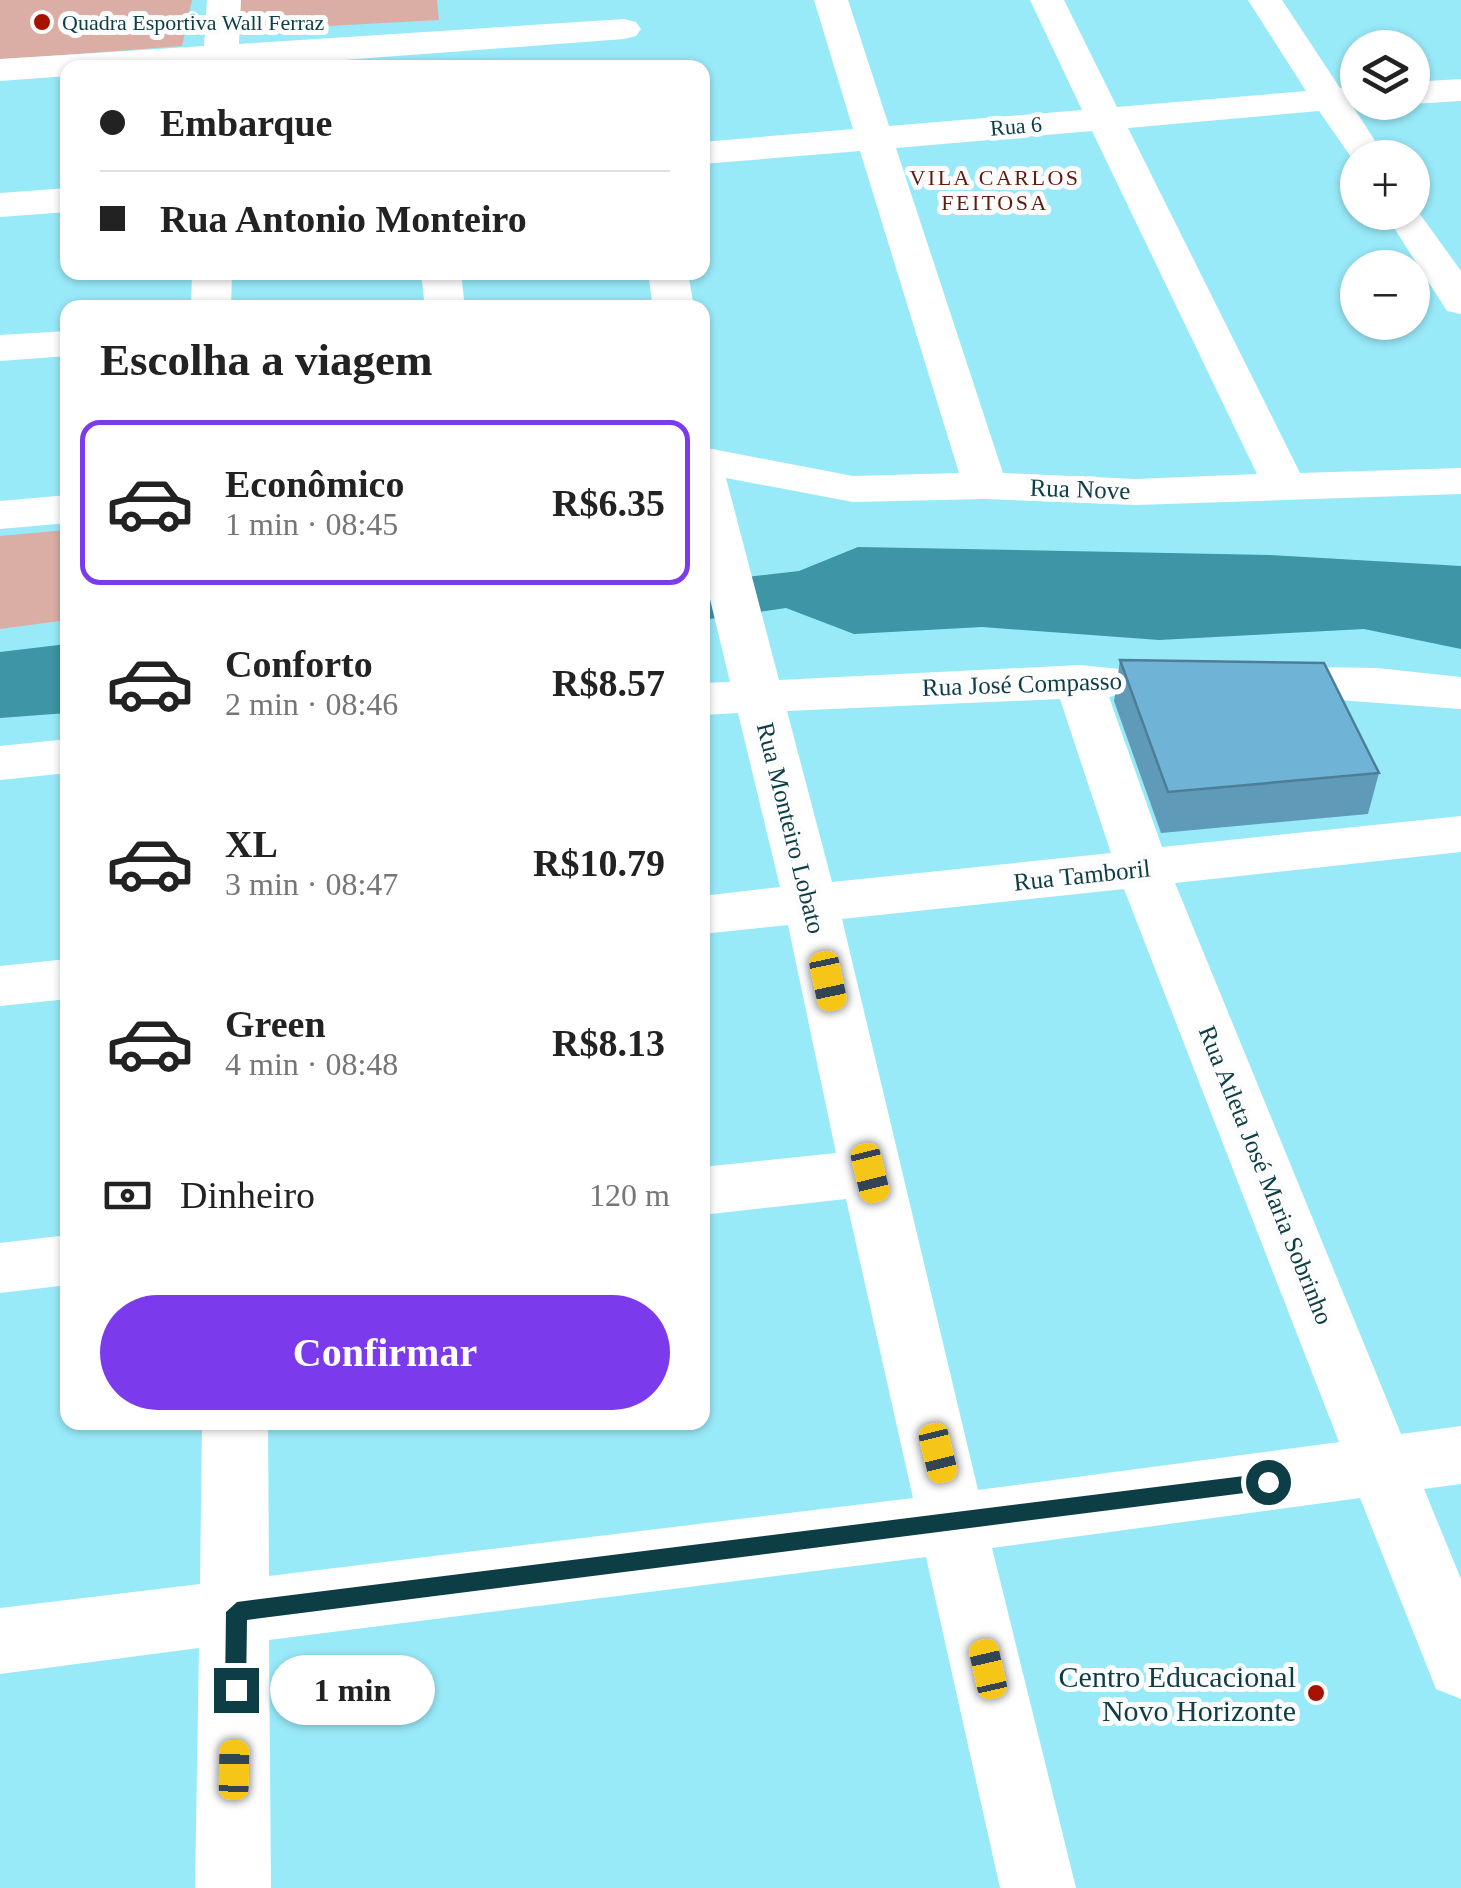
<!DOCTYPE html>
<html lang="pt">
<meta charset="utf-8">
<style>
body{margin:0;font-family:Georgia,serif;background:#f6f6f6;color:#222;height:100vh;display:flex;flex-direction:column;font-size:38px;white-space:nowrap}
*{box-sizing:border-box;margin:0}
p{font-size:32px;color:#767676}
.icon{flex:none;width:55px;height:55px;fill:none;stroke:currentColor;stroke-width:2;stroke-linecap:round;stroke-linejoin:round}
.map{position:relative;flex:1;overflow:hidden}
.drawer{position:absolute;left:60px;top:300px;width:650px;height:1130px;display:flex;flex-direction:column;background:#fff;border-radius:20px;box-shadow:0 2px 8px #0004}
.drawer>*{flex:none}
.banner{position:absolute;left:60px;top:60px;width:650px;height:220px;border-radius:20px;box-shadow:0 2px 8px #0004;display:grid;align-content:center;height:220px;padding:0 40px;background:#fff}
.fabs{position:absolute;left:1340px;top:30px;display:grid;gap:20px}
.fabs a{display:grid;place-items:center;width:90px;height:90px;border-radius:50%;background:#fff;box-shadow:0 2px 8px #0004;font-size:50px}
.end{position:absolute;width:45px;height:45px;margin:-22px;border:12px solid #0d3d45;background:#fff;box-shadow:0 0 0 5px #fff}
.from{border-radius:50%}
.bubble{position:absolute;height:70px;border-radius:35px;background:#fff;box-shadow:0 2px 8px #0004;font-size:32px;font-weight:800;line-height:70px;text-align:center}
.car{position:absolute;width:30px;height:60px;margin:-30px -15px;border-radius:12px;box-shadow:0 0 8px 2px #0007;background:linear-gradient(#f5c518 24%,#345 0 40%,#f5c518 0 76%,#345 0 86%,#f5c518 0)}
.banner b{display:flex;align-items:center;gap:35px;height:95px;font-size:38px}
.banner b+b{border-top:2px solid #e0e0e0}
.banner i{width:25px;height:25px;background:#222}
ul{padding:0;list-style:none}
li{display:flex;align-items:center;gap:30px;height:165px;margin:0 20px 15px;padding:0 20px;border:5px solid transparent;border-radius:20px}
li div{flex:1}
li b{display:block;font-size:38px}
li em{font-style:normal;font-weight:800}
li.active{border-color:#7c3aed}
li>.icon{width:90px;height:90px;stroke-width:1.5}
h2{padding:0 40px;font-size:45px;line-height:120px}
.pay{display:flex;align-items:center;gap:25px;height:110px;padding:0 40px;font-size:38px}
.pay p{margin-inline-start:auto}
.action{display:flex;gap:20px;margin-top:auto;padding:20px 40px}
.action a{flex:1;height:115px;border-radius:60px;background:#7c3aed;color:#fff;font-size:40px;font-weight:800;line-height:115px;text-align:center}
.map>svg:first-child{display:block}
.green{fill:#dbaea5}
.water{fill:#3d95a5}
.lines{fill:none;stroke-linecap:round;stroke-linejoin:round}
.minor{fill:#fff;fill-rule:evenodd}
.wall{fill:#5f9bb8}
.building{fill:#6fb4d6;stroke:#4e7e96;stroke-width:2.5}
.route{fill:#0d3d45}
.poi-dot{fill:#a51200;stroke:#fcfcfc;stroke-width:4}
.labels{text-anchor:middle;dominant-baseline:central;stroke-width:10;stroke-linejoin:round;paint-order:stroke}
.far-poi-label{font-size:22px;fill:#0d3d45;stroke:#fcfcfc;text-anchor:start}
.far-street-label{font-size:22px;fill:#0d3d45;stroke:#fcfcfc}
.far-neighbourhood-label{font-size:22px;letter-spacing:2.5px;fill:#5f1b12;stroke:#fcfcfc}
.street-label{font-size:25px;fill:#0d3d45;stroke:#fcfcfc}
.near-poi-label{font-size:30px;fill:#0d3d45;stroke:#fcfcfc;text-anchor:end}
</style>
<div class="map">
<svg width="1461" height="1888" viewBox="0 0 1461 1888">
<rect width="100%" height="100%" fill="#99eaf9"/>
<g class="green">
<polygon points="0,0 192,0 182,46 0,60"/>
<polygon points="238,0 437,0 439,20 237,31"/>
<polygon points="67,530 67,620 0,629 0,536"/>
</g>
<g class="water">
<polygon points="858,547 1270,555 1461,566 1461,649 1364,629 1159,640 982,627 854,634 786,608 703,620 702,582 799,571"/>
<polygon points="67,644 67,713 0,718 0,652"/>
</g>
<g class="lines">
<g class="minor">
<polygon points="207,0 241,0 239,44 624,19 636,22 641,29 636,36 624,39 238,68 68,68 68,76 0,81 0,59 204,46"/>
<path d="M814,0H848L889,126L1082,110L1030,0H1064L1117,107L1306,91L1248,0H1282L1340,88L1358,86V102H1372L1354,108L1386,158H1358V167L1319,111L1128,128L1300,473L1461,468V494L1136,505L985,499L853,502L726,478L779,680L1079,665L1131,670L1139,681L1131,692L1109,697L1162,847L1461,816V852L1175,883L1401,1434L1461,1426V1484L1424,1489L1461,1579V1699L1436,1689L1360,1498L992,1548L1076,1888H1000L926,1557L269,1640L271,1888H195L199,1648L0,1674V1608L200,1584L202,1422H268L269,1576L913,1498L846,1199L702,1215V1167L836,1153L788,925L702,934V896L780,887L738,713L702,715V683L730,682L702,566V447L853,476L959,473L860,151L702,164V142L853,129ZM1092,131L1257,474L1136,479L1003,473L896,148ZM1060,699L1111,853L832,882L787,711ZM1124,889L1339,1442L978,1490L842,919Z"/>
<polygon points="1461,79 1461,101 1412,104 1407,102 1412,102 1412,82"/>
<polygon points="68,188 68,212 0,217 0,193"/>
<polygon points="1412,203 1461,271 1461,314 1447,311 1384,212 1412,212"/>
<polygon points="192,272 232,272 231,308 191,308"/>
<polygon points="421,272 461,272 465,308 425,308"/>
<polygon points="648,272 688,272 694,308 653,308"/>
<polygon points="68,331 68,356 0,361 0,335"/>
<polygon points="68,495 68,523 0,529 0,501"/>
<polygon points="1260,666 1377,668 1461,677 1461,709 1243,693 1235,682 1243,671"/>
<polygon points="68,739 68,773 0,780 0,746"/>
<polygon points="68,959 68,999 0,1006 0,966"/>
<polygon points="68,1235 68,1285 0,1293 0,1243"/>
</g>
</g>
<polygon class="wall" points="1120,660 1379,773 1368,814 1161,833 1114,701"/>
<polygon class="building" points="1120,660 1324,663 1379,773 1168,792"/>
<polygon class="route" points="1268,1473 1277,1482 1268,1490 247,1620 246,1690 236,1700 225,1690 226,1612 237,1602"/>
<g class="poi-dot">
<circle cx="42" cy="22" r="10"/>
<circle cx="1316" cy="1693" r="10"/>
</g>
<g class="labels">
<g class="far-poi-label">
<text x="62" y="22">Quadra Esportiva Wall Ferraz</text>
</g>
<g class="far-street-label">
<text transform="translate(1016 126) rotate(-5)">Rua 6</text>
</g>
<g class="far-neighbourhood-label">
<text x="995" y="177">VILA CARLOS<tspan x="995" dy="25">FEITOSA</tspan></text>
</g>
<g class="street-label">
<text transform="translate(1080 489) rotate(2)">Rua Nove</text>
<text transform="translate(1022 684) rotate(-2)">Rua José Compasso</text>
<text transform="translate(791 828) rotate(76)">Rua Monteiro Lobato</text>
<text transform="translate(1082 875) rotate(-6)">Rua Tamboril</text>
<text transform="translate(1266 1175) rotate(68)">Rua Atleta José Maria Sobrinho</text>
</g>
<g class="near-poi-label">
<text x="1296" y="1676">Centro Educacional<tspan x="1296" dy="34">Novo Horizonte</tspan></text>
</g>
</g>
</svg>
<div class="fabs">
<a><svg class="icon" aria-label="layers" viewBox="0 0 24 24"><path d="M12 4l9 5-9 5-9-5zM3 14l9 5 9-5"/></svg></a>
<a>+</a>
<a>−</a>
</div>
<i class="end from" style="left:1268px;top:1482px"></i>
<i class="end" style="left:236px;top:1690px"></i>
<div class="bubble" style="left:270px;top:1655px;width:165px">1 min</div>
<i class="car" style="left:828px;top:981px;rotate:168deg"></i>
<i class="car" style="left:870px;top:1173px;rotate:166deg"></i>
<i class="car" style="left:938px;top:1453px;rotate:166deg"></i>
<i class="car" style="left:988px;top:1669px;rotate:347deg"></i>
<i class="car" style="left:234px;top:1770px;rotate:1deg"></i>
<div class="banner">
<b><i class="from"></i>Embarque</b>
<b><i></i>Rua Antonio Monteiro</b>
</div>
<section class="drawer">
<h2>Escolha a viagem</h2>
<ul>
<li class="active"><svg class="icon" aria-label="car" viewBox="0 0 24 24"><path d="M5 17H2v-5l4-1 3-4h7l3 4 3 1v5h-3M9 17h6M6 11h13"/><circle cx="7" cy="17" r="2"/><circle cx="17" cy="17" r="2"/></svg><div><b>Econômico</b><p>1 min · 08:45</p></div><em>R$6.35</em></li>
<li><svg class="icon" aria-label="car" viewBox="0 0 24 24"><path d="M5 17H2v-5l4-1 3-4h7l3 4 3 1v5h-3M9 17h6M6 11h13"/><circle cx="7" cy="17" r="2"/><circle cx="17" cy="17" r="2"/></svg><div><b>Conforto</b><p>2 min · 08:46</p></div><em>R$8.57</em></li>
<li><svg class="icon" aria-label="car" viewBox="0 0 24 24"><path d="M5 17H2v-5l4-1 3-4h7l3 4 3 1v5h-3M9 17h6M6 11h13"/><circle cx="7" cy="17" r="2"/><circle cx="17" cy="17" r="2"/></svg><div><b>XL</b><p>3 min · 08:47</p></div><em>R$10.79</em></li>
<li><svg class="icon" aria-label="car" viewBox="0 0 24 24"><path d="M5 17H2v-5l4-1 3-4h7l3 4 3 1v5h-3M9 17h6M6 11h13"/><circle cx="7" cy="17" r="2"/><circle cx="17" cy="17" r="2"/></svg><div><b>Green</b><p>4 min · 08:48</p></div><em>R$8.13</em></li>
</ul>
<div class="pay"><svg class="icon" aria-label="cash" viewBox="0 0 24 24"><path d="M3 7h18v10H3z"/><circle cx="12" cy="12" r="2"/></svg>Dinheiro<p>120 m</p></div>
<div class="action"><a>Confirmar</a></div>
</section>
</div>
